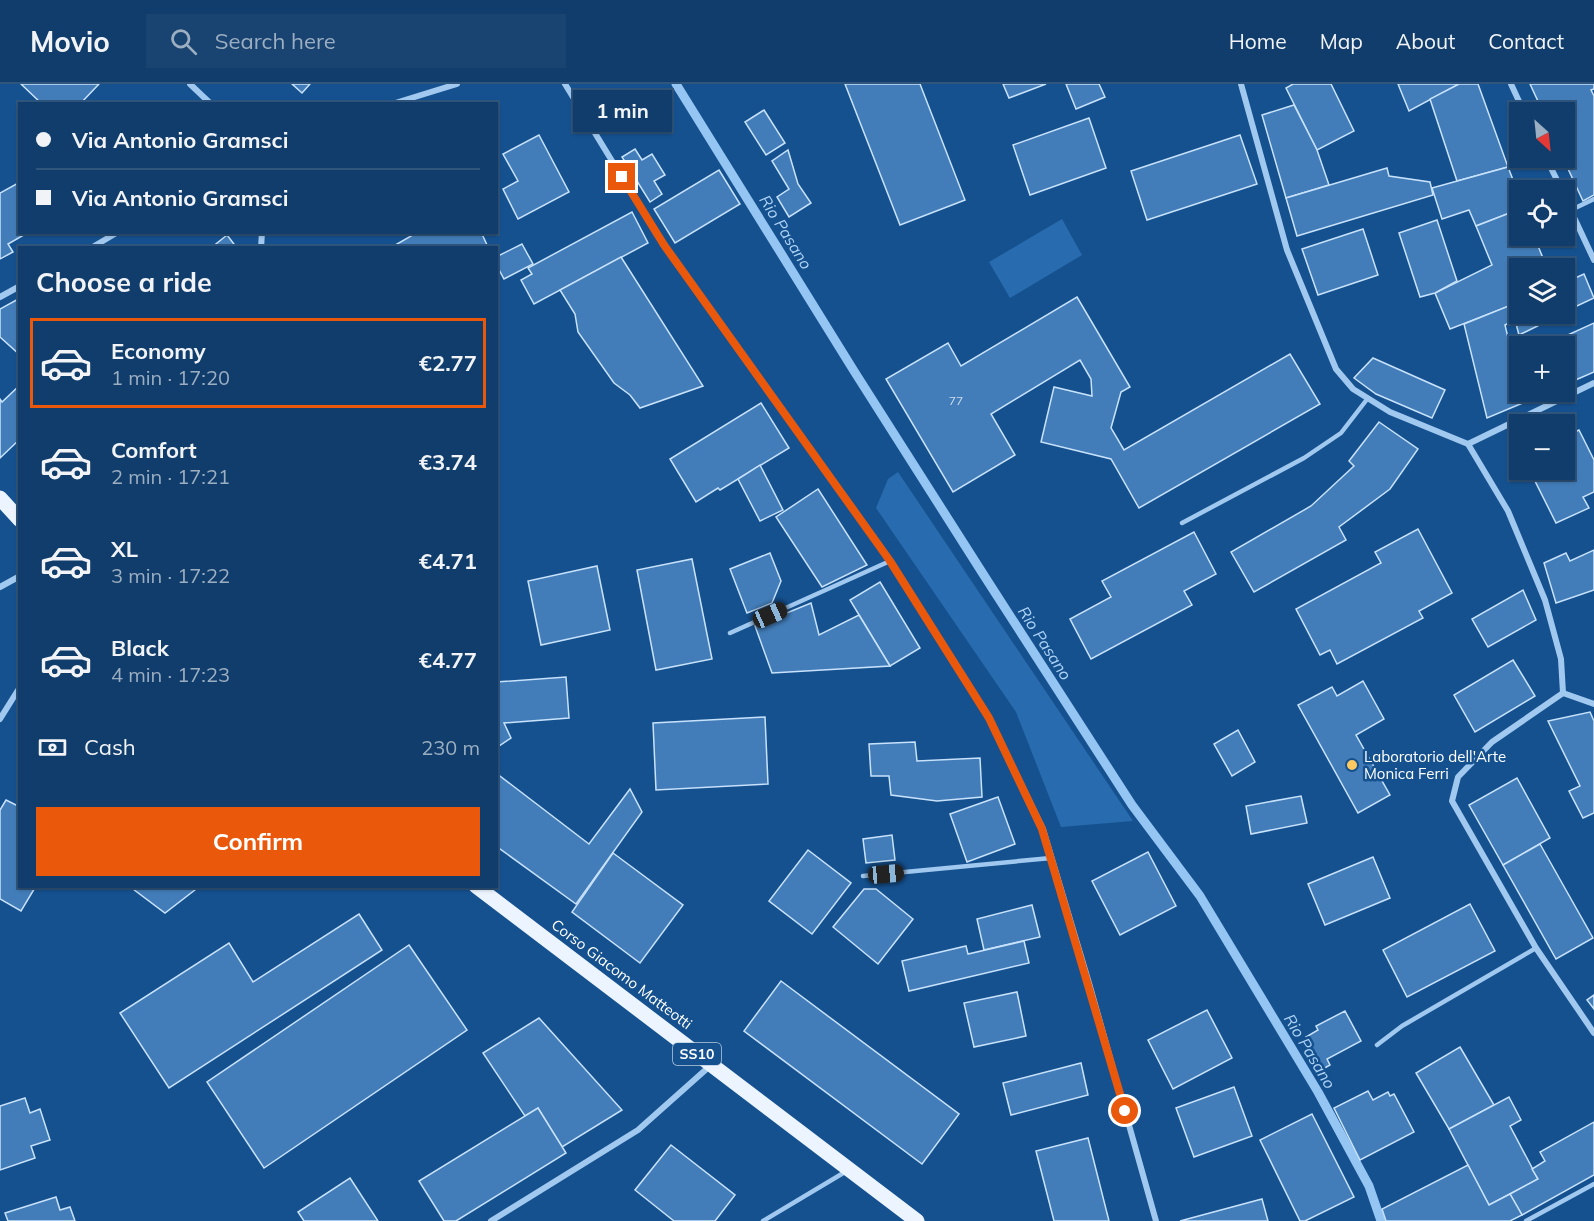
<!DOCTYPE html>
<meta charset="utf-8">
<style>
body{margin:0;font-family:Mulish,sans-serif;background:#194471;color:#f1f3f6;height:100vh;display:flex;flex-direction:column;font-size:22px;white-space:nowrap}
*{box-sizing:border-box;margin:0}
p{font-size:20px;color:#9caec1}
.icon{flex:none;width:33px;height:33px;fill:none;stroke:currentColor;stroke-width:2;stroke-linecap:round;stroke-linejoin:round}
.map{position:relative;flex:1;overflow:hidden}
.sheet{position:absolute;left:18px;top:162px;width:480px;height:642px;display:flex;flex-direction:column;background:#103d6b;border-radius:0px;box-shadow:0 2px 4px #0004,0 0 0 2px #30567e}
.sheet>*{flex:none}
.hud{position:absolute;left:18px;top:18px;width:480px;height:132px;border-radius:0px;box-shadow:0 2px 4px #0004,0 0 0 2px #30567e;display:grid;align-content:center;height:132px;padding:0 18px;background:#103d6b}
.needle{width:39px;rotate:153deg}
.controls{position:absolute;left:1509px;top:18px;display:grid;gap:12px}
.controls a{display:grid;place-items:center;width:66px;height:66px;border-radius:0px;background:#103d6b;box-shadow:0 2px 4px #0004,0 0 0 2px #30567e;font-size:30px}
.end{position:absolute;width:27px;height:27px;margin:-14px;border:8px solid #ea580c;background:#fff;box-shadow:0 0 0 3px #fff}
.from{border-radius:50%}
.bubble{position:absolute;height:42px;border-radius:0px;background:#103d6b;box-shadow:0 2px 4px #0004,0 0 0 2px #30567e;font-size:20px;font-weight:700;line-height:42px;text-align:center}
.car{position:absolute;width:18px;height:36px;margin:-18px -9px;border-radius:8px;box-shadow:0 0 4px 2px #0007;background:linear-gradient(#222 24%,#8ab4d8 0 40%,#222 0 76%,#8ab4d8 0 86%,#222 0)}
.hud b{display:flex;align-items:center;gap:21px;height:57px;font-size:22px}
.hud b+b{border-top:2px solid #30567e}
.hud i{width:15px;height:15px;background:#f1f3f6}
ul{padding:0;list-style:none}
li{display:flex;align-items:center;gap:18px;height:90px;margin:0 12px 9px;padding:0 6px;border:3px solid transparent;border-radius:0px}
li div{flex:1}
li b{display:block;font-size:22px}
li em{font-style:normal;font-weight:700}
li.active{border-color:#ea580c}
li>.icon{width:54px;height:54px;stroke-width:1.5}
h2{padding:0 18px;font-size:27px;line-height:72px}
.pay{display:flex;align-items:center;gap:15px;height:66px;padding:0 18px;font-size:22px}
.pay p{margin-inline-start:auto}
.button{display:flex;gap:12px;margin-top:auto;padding:12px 18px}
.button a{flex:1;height:69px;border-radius:0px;background:#ea580c;color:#fff;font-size:24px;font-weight:700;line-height:69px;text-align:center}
header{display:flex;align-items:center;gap:36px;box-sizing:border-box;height:84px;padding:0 30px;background:#103d6b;border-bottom:2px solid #30567e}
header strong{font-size:28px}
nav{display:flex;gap:33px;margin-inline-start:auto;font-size:21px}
.search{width:420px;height:54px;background:#194471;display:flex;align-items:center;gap:15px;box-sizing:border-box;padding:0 21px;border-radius:0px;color:#9caec1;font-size:22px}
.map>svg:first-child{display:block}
.green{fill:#286bae}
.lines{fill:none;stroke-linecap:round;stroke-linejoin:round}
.stream{stroke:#94c5f3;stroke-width:9}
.building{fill:#427db9;stroke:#c8e2fc;stroke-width:1.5}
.lane{stroke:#a1c9f0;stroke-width:4.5}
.street{stroke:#a1c9f0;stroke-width:6}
.primary{stroke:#ebf4ff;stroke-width:15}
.route{stroke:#ea580c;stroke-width:8}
.poi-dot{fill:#ffc961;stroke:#15518f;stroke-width:2}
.labels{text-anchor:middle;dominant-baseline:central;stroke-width:5;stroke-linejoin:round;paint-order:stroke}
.number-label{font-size:12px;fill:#d0deee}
.shield{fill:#15518f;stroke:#b9cbdd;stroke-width:1.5}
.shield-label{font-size:14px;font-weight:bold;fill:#fff}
.poi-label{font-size:15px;fill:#fff;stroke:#15518f;text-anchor:start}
.street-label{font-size:15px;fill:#fff;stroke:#15518f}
.water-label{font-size:16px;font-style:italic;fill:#add3f7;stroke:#15518f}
</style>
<header>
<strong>Movio</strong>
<div class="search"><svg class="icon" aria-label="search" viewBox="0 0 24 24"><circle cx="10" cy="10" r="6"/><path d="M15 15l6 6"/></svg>Search here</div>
<nav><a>Home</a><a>Map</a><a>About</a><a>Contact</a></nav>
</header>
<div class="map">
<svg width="1594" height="1137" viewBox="0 0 1594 1137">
<rect width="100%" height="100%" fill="#15518f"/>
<g class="green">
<polygon points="1062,135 1082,171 1010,214 989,178"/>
<polygon points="898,388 1133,737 1061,743 1016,628 876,424 888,395"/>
</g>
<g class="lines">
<polyline class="stream" points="676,0 854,287 985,493 1132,721 1200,812 1318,1008 1369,1102 1381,1137"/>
</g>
<g class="building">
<polygon points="21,0 99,0 80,20 42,20"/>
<polygon points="292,0 310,0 302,9"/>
<polygon points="845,0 920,0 965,116 900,141"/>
<polygon points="1003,0 1046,0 1009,14"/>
<polygon points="1066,0 1099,0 1105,13 1076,25"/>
<polygon points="1293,0 1331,0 1354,47 1317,66 1286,4"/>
<polygon points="1398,0 1459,0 1409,27"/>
<polygon points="1459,0 1478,0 1508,83 1457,97 1430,15"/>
<polygon points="1530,0 1594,0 1594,5 1591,6 1594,12 1594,111 1583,117 1563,74 1564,74 1564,28 1543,28"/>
<polygon points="1294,21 1317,66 1329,101 1286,114 1262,31"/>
<polygon points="764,26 785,59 766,71 745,38"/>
<polygon points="1089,34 1106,84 1030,111 1013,61"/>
<polygon points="539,51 569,108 518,135 503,105 518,97 503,70"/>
<polygon points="1240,51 1257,100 1147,136 1131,87"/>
<polygon points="635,65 642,76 652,70 665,91 654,97 662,110 650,118 622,73"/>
<polygon points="788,66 798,100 811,119 789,133 777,113 789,105 772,77"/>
<polygon points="1508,83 1520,114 1520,125 1476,142 1469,126 1442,135 1432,104"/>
<polygon points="1387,84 1389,92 1430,98 1433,111 1297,152 1286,114"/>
<polygon points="719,86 740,120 675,159 654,125"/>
<polygon points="20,98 20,148 29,148 8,160 13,168 0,175 0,109"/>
<polygon points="1520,125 1520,152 1534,152 1547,184 1520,184 1520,218 1450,245 1435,209 1492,181 1476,142"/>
<polygon points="632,128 648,159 534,220 521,196 532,190 528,184"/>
<polygon points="1437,136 1457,197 1435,209 1420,213 1399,149"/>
<polygon points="1363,145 1378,191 1318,211 1302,165"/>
<polygon points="418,148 481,148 488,163 390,164"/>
<polygon points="227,151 237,164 211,164"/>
<polygon points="522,160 533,180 504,195 496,180 496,173"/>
<polygon points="621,173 703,302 640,324 630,311 614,299 578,248 575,230 560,206"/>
<polygon points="1584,190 1594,214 1564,228 1564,199"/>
<polygon points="1077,213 1130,303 1121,308 1111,344 1124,366 1290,270 1320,320 1139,424 1111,375 1041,358 1054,303 1092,312 1091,295 1080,276 991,330 1015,371 953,408 886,295 948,259 961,282"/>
<polygon points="20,214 20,271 0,253 0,225"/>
<polygon points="1520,218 1520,230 1562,230 1519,251 1511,221"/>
<polygon points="1511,221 1515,236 1505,241 1512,271 1520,268 1520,308 1549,308 1487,334 1464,240"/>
<polygon points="1594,239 1594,288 1564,301 1564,262 1533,262 1557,252 1559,255"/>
<polygon points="1373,274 1445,306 1432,334 1376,310 1354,294"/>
<polygon points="20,301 20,355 0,374 0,315 2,318"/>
<polygon points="761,319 789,364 720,406 718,404 696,418 670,375"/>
<polygon points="1379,338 1418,365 1390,405 1339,443 1346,456 1254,508 1231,468 1311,422 1354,382 1349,377"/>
<polygon points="1579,346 1594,376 1594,408 1583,413 1589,424 1556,439 1534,395 1553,386 1564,386 1564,353"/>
<polygon points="760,381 783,426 760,437 738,395"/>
<polygon points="818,405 867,481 822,503 776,433"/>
<polygon points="1418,445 1452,509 1419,527 1423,534 1337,580 1330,566 1320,571 1296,525 1381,479 1375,468"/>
<polygon points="1194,448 1216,490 1184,507 1192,521 1091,575 1070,535 1111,513 1102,497"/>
<polygon points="1594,466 1594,506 1556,519 1544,479 1566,469 1570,477"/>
<polygon points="770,469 781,497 772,519 747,529 730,485"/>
<polygon points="692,475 712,575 656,586 637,486"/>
<polygon points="597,482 610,546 541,561 528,497"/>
<polygon points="880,498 920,564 890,582 850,516"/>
<polygon points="1523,506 1536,536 1488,563 1472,535"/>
<polygon points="811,519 819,551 859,531 890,582 772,589 755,542"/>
<polygon points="1513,576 1535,612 1475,648 1454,611"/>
<polygon points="566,593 569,634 504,639 511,654 496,664 496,598"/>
<polygon points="1363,597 1384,635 1356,651 1390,711 1358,729 1298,621 1332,603 1337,612"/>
<polygon points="1590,628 1594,637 1594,729 1583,734 1569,707 1580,702 1548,637"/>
<polygon points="765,633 768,700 656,706 653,639"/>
<polygon points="1238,646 1255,678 1232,692 1214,660"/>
<polygon points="915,658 917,677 980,674 982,713 937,717 891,711 889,692 871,692 869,660"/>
<polygon points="496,689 589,760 630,705 642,728 576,820 496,762"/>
<polygon points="1517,694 1550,754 1503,781 1469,721"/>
<polygon points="1301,712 1307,739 1251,750 1246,722"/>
<polygon points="998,713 1015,760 967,778 950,730"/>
<polygon points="6,716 20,723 20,802 36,802 21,827 0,815 0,726"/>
<polygon points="892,751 895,776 866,779 863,755"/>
<polygon points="1540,760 1593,854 1556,875 1503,781"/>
<polygon points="808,766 851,799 812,850 769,817"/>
<polygon points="1148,768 1176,822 1120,851 1092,797"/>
<polygon points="613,769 683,821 640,879 572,828"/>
<polygon points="1373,773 1390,814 1325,841 1308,800"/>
<polygon points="129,802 200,802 165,829"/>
<polygon points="864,805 876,805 913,835 878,880 833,843"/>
<polygon points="1470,820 1495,867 1407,913 1383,866"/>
<polygon points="1032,821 1040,853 984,866 977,835"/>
<polygon points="359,830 382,866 169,1004 120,929 229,859 253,898"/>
<polygon points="1024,857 1029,879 909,907 902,877 966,862 968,870"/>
<polygon points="409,861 467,946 264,1084 207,998"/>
<polygon points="781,897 959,1030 922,1080 744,947"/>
<polygon points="1017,908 1026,952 974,963 964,919"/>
<polygon points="1594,911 1594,925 1587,916"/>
<polygon points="1207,926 1232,974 1173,1005 1148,956"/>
<polygon points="1345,927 1361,957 1327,975 1330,981 1318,988 1308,969 1313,966 1306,953 1318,946 1316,942"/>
<polygon points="539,934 622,1026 562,1063 538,1024 525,1032 483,969"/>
<polygon points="1460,963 1494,1021 1449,1045 1416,989"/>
<polygon points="1081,979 1088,1011 1011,1031 1003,999"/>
<polygon points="1234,1003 1252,1052 1194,1073 1176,1024"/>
<polygon points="1368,1007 1373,1016 1388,1008 1390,1012 1394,1010 1414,1048 1360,1076 1334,1024"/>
<polygon points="1509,1013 1521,1036 1510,1042 1538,1095 1489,1121 1449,1045"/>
<polygon points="25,1014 30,1029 40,1025 50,1056 31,1062 35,1074 0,1086 0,1022"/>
<polygon points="538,1024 566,1069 456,1137 444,1137 419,1097"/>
<polygon points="1312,1030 1354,1113 1305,1137 1300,1137 1260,1056"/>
<polygon points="1594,1038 1594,1091 1522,1131 1510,1110 1538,1095 1532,1085 1545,1077 1540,1068"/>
<polygon points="1088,1054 1109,1137 1054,1137 1036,1067"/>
<polygon points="671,1061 735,1111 715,1137 674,1137 635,1106"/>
<polygon points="1468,1081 1489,1121 1510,1110 1522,1131 1510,1137 1386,1137 1382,1125"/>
<polygon points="350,1094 378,1137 304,1137 298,1128"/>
<polygon points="56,1113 60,1126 70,1123 75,1137 8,1137 5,1129"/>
<polygon points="1262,1115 1268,1137 1180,1137"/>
</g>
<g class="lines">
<g class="lane">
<polyline points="1571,126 1594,115"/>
<polyline points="1182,439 1304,374 1341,349 1368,314"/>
<polyline points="730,549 890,477"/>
<polyline points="863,792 1051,774"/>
<polyline points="1377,961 1402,942 1536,864"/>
<polyline points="763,1137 845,1088"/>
<polyline points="1526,1137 1594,1100"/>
</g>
<g class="street">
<polyline points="190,0 211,20"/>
<polyline points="565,0 656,149 890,477 989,634 1043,745 1089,899 1156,1137"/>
<polyline points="1241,0 1287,166 1336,285 1353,305 1390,328 1468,360 1508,427 1545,516 1561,575 1563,609 1492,658 1458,693 1452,717 1536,864 1594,949"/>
<polyline points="1511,0 1524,28"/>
<polyline points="392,20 457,0"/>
<polyline points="1546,74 1562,106"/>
<polyline points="1564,112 1594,176"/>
<polyline points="91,164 118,148"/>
<polyline points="261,164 262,148"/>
<polyline points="0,213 20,202"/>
<polyline points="1468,360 1594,299"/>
<polyline points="0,503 20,492"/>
<polyline points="1563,609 1594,620"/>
<polyline points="0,635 20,603"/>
<polyline points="491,1137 638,1046 711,981"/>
</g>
<g class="primary">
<polyline points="0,414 20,436"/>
<polyline points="476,802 917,1137"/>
</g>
</g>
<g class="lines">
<polyline class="route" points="622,93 664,161 890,477 989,634 1042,745 1125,1027"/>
</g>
<circle class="poi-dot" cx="1352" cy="681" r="6"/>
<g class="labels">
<g class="number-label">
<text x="956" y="316">77</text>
</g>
<rect class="shield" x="673" y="959" width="48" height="22" rx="4.5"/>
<g class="shield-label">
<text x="697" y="970">SS10</text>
</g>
<g class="poi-label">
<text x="1364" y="672">Laboratorio dell'Arte<tspan x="1364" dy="17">Monica Ferri</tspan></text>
</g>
<g class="street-label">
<text transform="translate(622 890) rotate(37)">Corso Giacomo Matteotti</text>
</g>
<g class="water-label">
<text transform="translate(786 148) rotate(58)">Rio Pasano</text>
<text transform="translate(1045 559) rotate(57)">Rio Pasano</text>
<text transform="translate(1310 967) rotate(59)">Rio Pasano</text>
</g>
</g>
</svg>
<div class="controls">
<a><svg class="needle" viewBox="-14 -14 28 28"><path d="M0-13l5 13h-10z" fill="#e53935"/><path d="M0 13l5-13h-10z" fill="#9caec1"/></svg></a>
<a><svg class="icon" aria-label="locate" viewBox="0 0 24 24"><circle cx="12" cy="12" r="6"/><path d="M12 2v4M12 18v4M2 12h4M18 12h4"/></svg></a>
<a><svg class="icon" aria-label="layers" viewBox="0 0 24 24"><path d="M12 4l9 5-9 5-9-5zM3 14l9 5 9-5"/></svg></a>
<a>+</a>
<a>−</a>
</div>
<i class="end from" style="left:1125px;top:1027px"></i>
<i class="end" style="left:622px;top:93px"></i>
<div class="bubble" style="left:573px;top:6px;width:99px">1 min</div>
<i class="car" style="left:770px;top:531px;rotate:66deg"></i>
<i class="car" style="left:886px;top:790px;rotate:85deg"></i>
<div class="hud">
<b><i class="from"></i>Via Antonio Gramsci</b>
<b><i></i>Via Antonio Gramsci</b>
</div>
<section class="sheet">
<h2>Choose a ride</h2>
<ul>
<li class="active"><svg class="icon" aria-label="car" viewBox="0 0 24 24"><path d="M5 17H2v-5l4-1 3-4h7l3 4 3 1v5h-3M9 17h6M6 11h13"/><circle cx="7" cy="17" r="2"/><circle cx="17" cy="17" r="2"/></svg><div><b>Economy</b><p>1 min · 17:20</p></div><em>€2.77</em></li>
<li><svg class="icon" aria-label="car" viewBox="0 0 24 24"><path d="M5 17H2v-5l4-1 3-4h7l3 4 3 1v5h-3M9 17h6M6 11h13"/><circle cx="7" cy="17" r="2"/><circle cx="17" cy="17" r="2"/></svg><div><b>Comfort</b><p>2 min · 17:21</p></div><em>€3.74</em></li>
<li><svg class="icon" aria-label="car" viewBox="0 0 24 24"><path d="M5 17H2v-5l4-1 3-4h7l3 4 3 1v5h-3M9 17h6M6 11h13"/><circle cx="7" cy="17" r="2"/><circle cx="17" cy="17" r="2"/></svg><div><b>XL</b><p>3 min · 17:22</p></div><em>€4.71</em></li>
<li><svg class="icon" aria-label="car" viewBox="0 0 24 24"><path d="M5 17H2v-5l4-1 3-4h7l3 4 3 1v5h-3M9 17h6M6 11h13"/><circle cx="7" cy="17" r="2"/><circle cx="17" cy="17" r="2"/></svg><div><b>Black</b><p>4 min · 17:23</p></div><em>€4.77</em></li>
</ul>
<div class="pay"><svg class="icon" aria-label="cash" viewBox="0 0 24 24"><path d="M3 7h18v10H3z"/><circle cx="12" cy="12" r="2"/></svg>Cash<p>230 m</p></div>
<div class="button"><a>Confirm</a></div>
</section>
</div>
